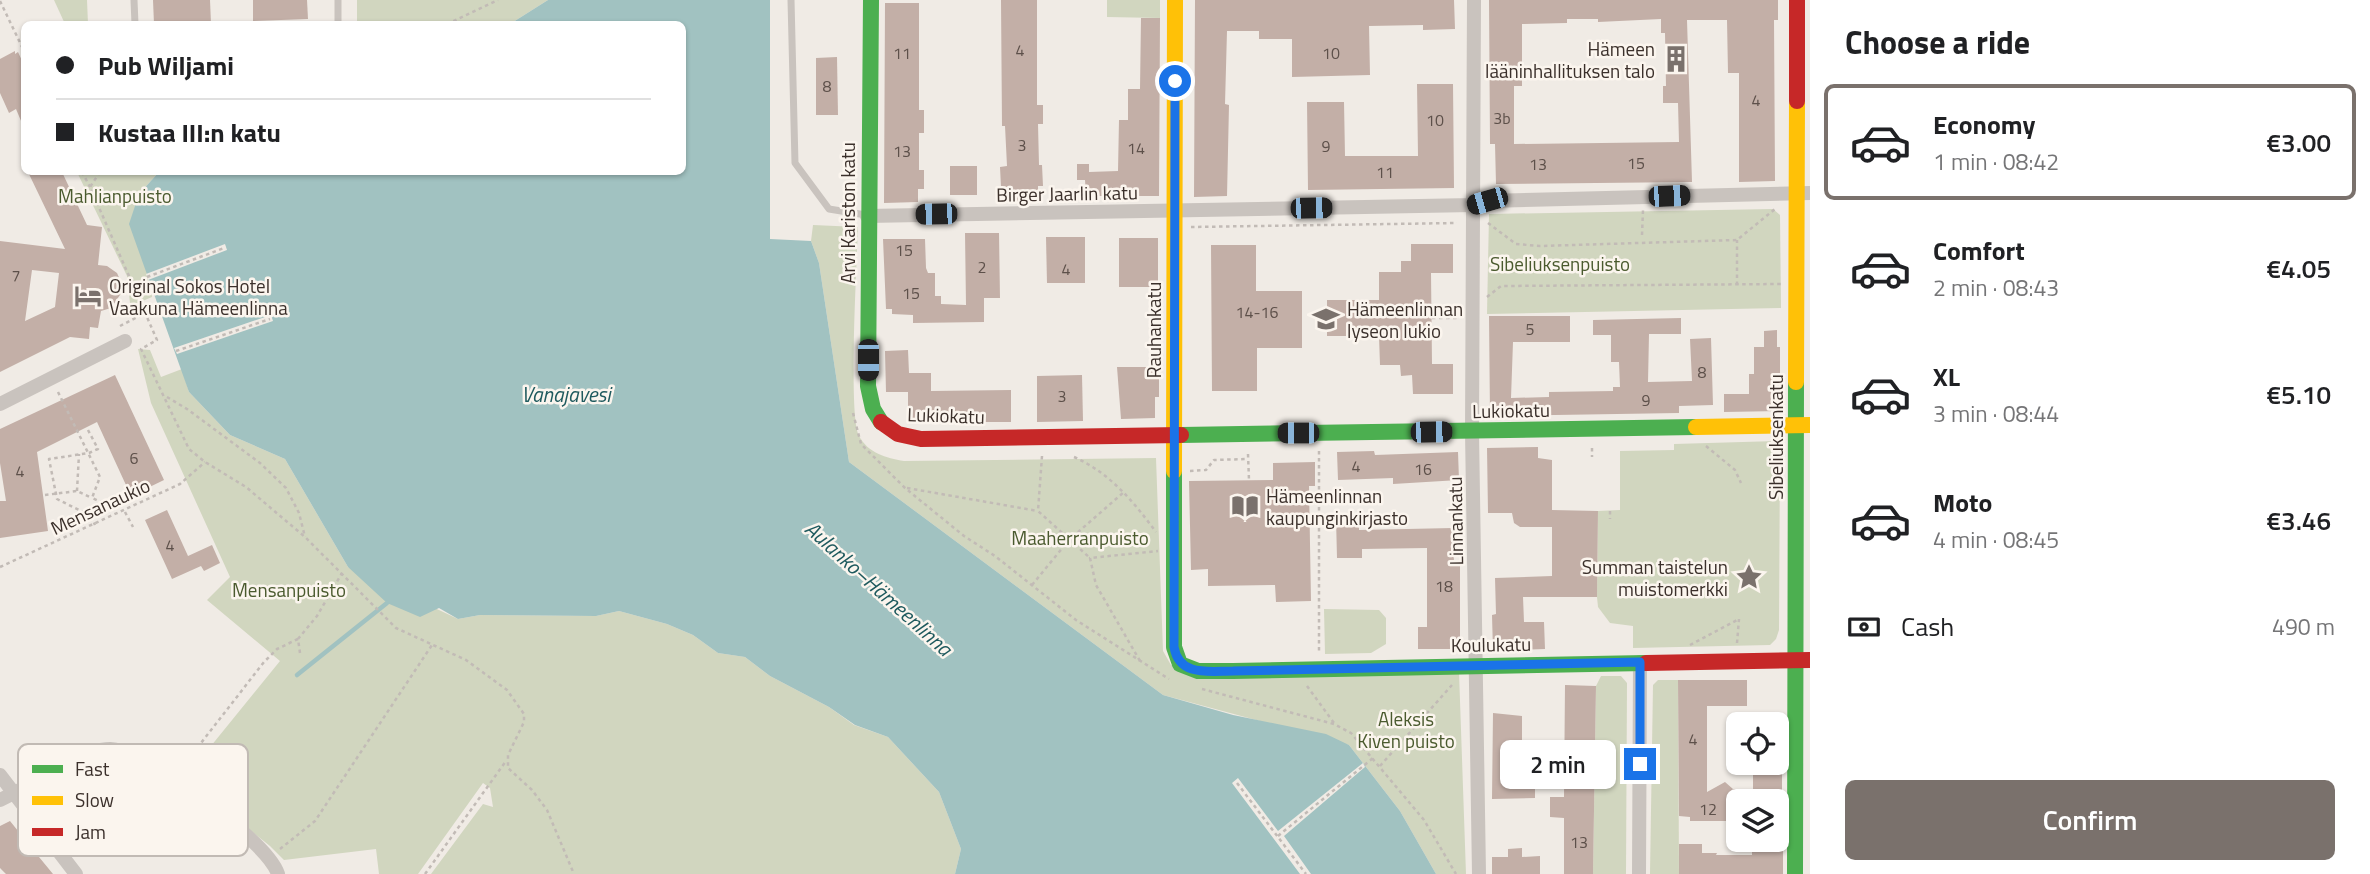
<!DOCTYPE html>
<meta charset="utf-8">
<style>
body{margin:0;font-family:"Titillium Web",sans-serif;background:#f6f6f6;color:#202124;height:100vh;display:flex;flex-direction:column;font-size:26px;white-space:nowrap}
*{box-sizing:border-box;margin:0}
p{font-size:23px;color:#757577}
.icon{flex:none;width:38px;height:38px;fill:none;stroke:currentColor;stroke-width:2;stroke-linecap:round;stroke-linejoin:round}
.map{position:relative;flex:1;overflow:hidden}
.drawer{display:flex;flex-direction:column;background:#fff;width:560px}
.drawer>*{flex:none}
.top-card{position:absolute;left:21px;top:21px;width:665px;height:154px;border-radius:10px;box-shadow:0 2px 5px #0004;display:grid;align-content:center;height:154px;padding:0 35px;background:#fff}
.buttons{position:absolute;left:1726px;top:712px;display:grid;gap:14px}
.buttons a{display:grid;place-items:center;width:63px;height:63px;border-radius:10px;background:#fff;box-shadow:0 2px 5px #0004;font-size:35px}
.end{position:absolute;width:32px;height:32px;margin:-16px;border:9px solid #1a73e8;background:#fff;box-shadow:0 0 0 4px #fff}
.from{border-radius:50%}
.bubble{position:absolute;height:49px;border-radius:10px;background:#fff;box-shadow:0 2px 5px #0004;font-size:23px;font-weight:600;line-height:49px;text-align:center}
.car{position:absolute;width:21px;height:42px;margin:-21px -10px;border-radius:9px;box-shadow:0 0 5px 2px #0007;background:linear-gradient(#222 24%,#8ab4d8 0 40%,#222 0 76%,#8ab4d8 0 86%,#222 0)}
.top-card b{display:flex;align-items:center;gap:24px;height:66px;font-size:26px}
.top-card b+b{border-top:2px solid #e0e0e0}
.top-card i{width:18px;height:18px;background:#202124}
ul{padding:0;list-style:none}
li{display:flex;align-items:center;gap:21px;height:116px;margin:0 14px 10px;padding:0 21px;border:4px solid transparent;border-radius:10px}
li div{flex:1}
li b{display:block;font-size:26px}
li em{font-style:normal;font-weight:600}
li.current{border-color:#7a716c}
li>.icon{width:63px;height:63px;stroke-width:1.5}
h2{padding:0 35px;font-size:32px;line-height:84px}
.pay{display:flex;align-items:center;gap:18px;height:77px;padding:0 35px;font-size:26px}
.pay p{margin-inline-start:auto}
.action{display:flex;gap:14px;margin-top:auto;padding:14px 35px}
.action a{flex:1;height:80px;border-radius:10px;background:#7a716c;color:#fff;font-size:28px;font-weight:600;line-height:80px;text-align:center}
main{display:flex;flex:1;min-height:0}
.map>svg:first-child{display:block}
.green{fill:#d1d6bf}
.water{fill:#a1c2c1}
.pier{fill:#f0ebe5}
.lines{fill:none;stroke-linecap:round;stroke-linejoin:round}
.stream{stroke:#a1c2c1;stroke-width:4.5}
.building{fill:#c3afa7;fill-rule:evenodd}
.path{stroke:#c2bbb6;stroke-width:2.5;stroke-dasharray:3.5 3.5;stroke-linecap:butt}
.lane{stroke:#c9c3be;stroke-width:7}
.street{stroke:#c9c3be;stroke-width:14}
.fast{stroke:#4caf50;stroke-width:16}
.slow{stroke:#ffc107;stroke-width:16}
.jam{stroke:#c62828;stroke-width:16}
.route{stroke:#1a73e8;stroke-width:9}
.labels{text-anchor:middle;dominant-baseline:central;stroke-width:5;stroke-linejoin:round;paint-order:stroke}
.number-label{font-size:16px;fill:#5d504a}
.poi-label{font-size:19px;fill:#3b302b;stroke:#fbf5ee;text-anchor:start}
.street-label{font-size:19px;fill:#3b302b;stroke:#fbf5ee}
.park-label{font-size:19px;fill:#4a5a2e;stroke:#fbf5ee}
.water-label{font-size:21px;font-style:italic;fill:#1f5a5e;stroke:#fbf5ee}
.key{fill:#fbf5ee;stroke:#c1bab4;stroke-width:2}
.key-label{font-size:19px;fill:#3b302b}
</style>
<main>
<div class="map">
<svg width="1810" height="874" viewBox="0 0 1810 874">
<rect width="100%" height="100%" fill="#f0ebe5"/>
<g class="green">
<polygon points="54,0 87,0 88,24 65,24"/>
<polygon points="357,0 548,0 510,24 357,24"/>
<polygon points="1107,0 1160,0 1160,18 1107,17"/>
<polygon points="77,172 159,172 139,194 152,297 138,303 130,303 127,276"/>
<polygon points="1773,209 1780,215 1781,308 1487,314 1489,214"/>
<path d="M813,225L858,227C857,260 848,416 859,436C868,453 886,458 904,461L1156,458L1163,651L1171,665L1459,672L1466,874H1436L1400,811L1349,745L1163,695L849,462L819,263L811,241Z"/>
<polygon points="138,349 150,350 161,377 182,369 189,392 230,435 285,459 348,567 458,619 480,615 596,616 619,611 667,624 693,635 718,653 745,657 770,676 829,707 854,725 888,737 939,792 961,849 955,874 431,874 483,804 493,807 490,788 483,783 418,874 379,874 376,849 284,860 270,846 185,778 280,661 207,600 230,577 151,403"/>
<polygon points="1777,441 1780,446 1779,630 1776,639 1770,645 1633,648 1633,626 1610,623 1598,607 1597,597 1598,511 1620,510 1620,451 1674,450 1674,444"/>
<polygon points="1324,609 1379,610 1386,618 1386,644 1371,653 1325,654"/>
<polygon points="1601,676 1621,676 1627,683 1626,874 1593,874 1596,686"/>
<polygon points="1658,680 1678,680 1679,874 1650,874 1653,685"/>
</g>
<polygon class="water" points="548,0 770,0 770,239 811,241 819,263 849,462 1163,695 1233,715 1326,734 1349,745 1400,811 1436,874 955,874 961,849 939,792 888,737 855,725 829,707 770,676 745,657 718,653 693,635 667,624 619,611 596,616 480,615 458,619 439,608 420,617 387,603 348,567 285,459 230,435 189,392 129,224 139,194 159,172 682,172 682,24 510,24"/>
<g class="pier">
<polygon points="225,244 227,250 148,280 146,274"/>
<polygon points="271,315 273,321 177,354 174,348"/>
<polygon points="1363,763 1365,767 1284,836 1311,874 1300,874 1232,783 1238,778 1278,831"/>
</g>
<g class="lines">
<polyline class="stream" points="297,675 387,603"/>
</g>
<g class="building">
<polygon points="153,0 210,0 211,24 154,24"/>
<polygon points="253,0 307,0 308,19 253,21"/>
<polygon points="1001,0 1037,0 1037,105 1043,105 1043,124 1038,124 1039,165 1042,165 1043,186 1038,186 1038,201 1006,202 1006,187 1001,187 1000,167 1007,166 1005,126 1002,126"/>
<polygon points="1195,0 1454,0 1455,29 1423,30 1423,25 1369,26 1370,75 1292,77 1292,39 1259,39 1259,31 1227,31 1225,104 1229,105 1227,196 1194,197"/>
<path d="M1489,0H1778V20H1774L1775,181L1739,182V73H1728L1727,20H1687L1692,182L1496,184L1495,144H1490ZM1567,19H1598V22L1661,19V33H1665L1666,86H1663V103H1678L1679,142L1514,144V86H1522V24L1567,23Z"/>
<polygon points="885,3 919,3 919,110 924,110 924,133 919,133 919,170 924,170 924,189 918,189 918,202 884,203"/>
<polygon points="1141,18 1160,18 1159,196 1086,196 1085,180 1077,180 1077,164 1089,164 1089,172 1118,171 1119,120 1128,120 1128,89 1140,89"/>
<polygon points="15,51 15,54 18,52 24,65 24,128 16,109 9,113 0,93 0,59"/>
<polygon points="837,57 838,115 816,115 816,58"/>
<polygon points="1417,84 1453,84 1454,188 1308,190 1307,102 1344,102 1345,156 1418,156"/>
<rect x="950" y="166" width="27" height="29"/>
<path d="M28,172H62L87,225L102,227L98,265L107,266L117,273L121,282L122,292L111,308L101,311L98,328L90,327L89,339L70,337L0,372V241L65,249ZM32,270L59,273L55,307L25,321Z"/>
<polygon points="965,233 999,233 1000,298 984,298 984,322 913,323 913,315 892,314 892,309 886,309 883,239 925,239 926,268 928,273 935,273 935,296 941,296 941,304 966,305"/>
<polygon points="1046,237 1085,237 1085,283 1047,283"/>
<rect x="1119" y="238" width="39" height="49"/>
<polygon points="1411,244 1453,244 1453,273 1431,273 1432,364 1453,364 1453,394 1413,394 1412,375 1401,376 1400,365 1380,365 1379,336 1327,336 1327,300 1379,300 1379,272 1401,272 1401,261 1411,261"/>
<polygon points="1211,245 1256,245 1256,291 1302,291 1302,348 1257,348 1257,391 1212,391"/>
<polygon points="1489,316 1570,316 1570,342 1513,342 1511,398 1549,397 1549,392 1613,391 1613,387 1620,387 1619,362 1611,362 1611,335 1593,335 1593,320 1681,318 1681,334 1649,334 1648,382 1692,381 1690,339 1711,338 1713,405 1679,406 1679,413 1490,416"/>
<polygon points="1777,330 1777,347 1780,347 1780,411 1724,412 1724,394 1749,394 1749,374 1754,374 1754,347 1764,347 1764,331"/>
<polygon points="908,350 909,373 931,373 931,391 1011,390 1011,422 908,422 908,392 886,392 885,351"/>
<polygon points="1117,367 1159,367 1159,397 1155,397 1155,418 1121,419"/>
<polygon points="115,375 164,480 131,496 97,422 37,452 48,531 0,538 0,501 6,501 0,463 0,429"/>
<polygon points="1082,375 1083,421 1037,422 1037,376"/>
<polygon points="1538,447 1538,458 1552,460 1552,510 1598,511 1597,597 1523,597 1524,622 1544,622 1545,649 1493,651 1492,615 1496,614 1495,578 1552,576 1552,527 1520,527 1514,523 1512,513 1488,513 1487,448"/>
<polygon points="1374,451 1375,455 1458,452 1459,480 1393,484 1393,478 1338,480 1337,452"/>
<polygon points="1315,462 1315,486 1309,486 1311,601 1276,602 1275,585 1208,586 1208,569 1191,570 1189,481 1273,480 1273,463"/>
<polygon points="167,510 188,556 212,545 220,563 204,571 201,566 172,579 145,520"/>
<polygon points="1336,518 1359,518 1359,530 1453,528 1454,564 1460,564 1460,649 1418,649 1418,627 1427,627 1427,548 1362,549 1362,558 1337,558"/>
<polygon points="1678,680 1747,680 1747,706 1707,706 1707,792 1725,782 1733,789 1743,789 1743,802 1738,802 1738,817 1731,817 1731,821 1690,821 1690,817 1679,816"/>
<polygon points="1565,685 1596,686 1593,874 1564,874 1564,818 1550,817 1550,797 1564,797"/>
<polygon points="1493,713 1522,716 1522,784 1535,784 1535,798 1492,799"/>
<polygon points="1753,763 1782,763 1782,795 1753,794"/>
<polygon points="10,821 39,857 53,874 6,874 0,868 0,826"/>
<polygon points="1760,840 1783,840 1783,874 1679,874 1679,844 1702,844 1702,853 1717,853 1716,855 1752,855 1752,843 1760,843"/>
<polygon points="1522,848 1522,857 1540,856 1540,874 1492,874 1492,857 1508,857 1508,849"/>
</g>
<g class="lines">
<g class="path">
<polyline points="0,1 24,51"/>
<polyline points="447,24 498,0"/>
<polyline points="82,172 90,187"/>
<polyline points="100,172 90,187 157,340 141,349 189,449 205,462 246,487 305,537 396,628 466,660 507,690 524,714 524,722 508,755 508,768 532,790 547,810 574,874"/>
<polyline points="1488,223 1516,244 1540,246 1737,240 1775,209"/>
<polyline points="1191,227 1457,223"/>
<polyline points="1642,235 1643,210"/>
<polyline points="147,277 224,248"/>
<polyline points="1737,285 1737,240"/>
<polyline points="1487,297 1501,286 1781,284"/>
<polyline points="1432,318 1459,318"/>
<polyline points="120,326 145,313"/>
<polyline points="176,351 270,319"/>
<polyline points="58,392 100,477 92,498 105,504 107,508 91,516 95,525"/>
<polyline points="167,397 187,409 260,463 286,488 299,513 305,537"/>
<polyline points="853,413 861,444 905,488 964,536 995,556 1076,620 1169,679"/>
<polyline points="88,430 98,449 89,453 49,459 57,499 85,513 102,502"/>
<polyline points="1706,446 1735,470 1741,483"/>
<polyline points="1592,448 1592,457"/>
<polyline points="1319,451 1319,651"/>
<polyline points="1248,454 1249,480"/>
<polyline points="1042,456 1038,511 1090,558"/>
<path d="M1074,457C1110,473 1133,501 1156,532"/>
<polyline points="1190,471 1206,470 1214,460 1248,459"/>
<polyline points="1773,484 1774,460 1779,452"/>
<polyline points="907,488 1038,511"/>
<polyline points="77,491 79,454"/>
<polyline points="45,495 77,491 92,498"/>
<polyline points="1610,511 1610,519"/>
<polyline points="125,512 133,527"/>
<polyline points="0,567 180,484 205,462"/>
<polyline points="1032,585 1069,540 1124,492"/>
<polyline points="1737,643 1739,619"/>
<polyline points="1690,645 1739,619"/>
<polyline points="300,653 298,639 317,616 342,573"/>
<polyline points="1140,661 1096,585 1090,558 1158,551"/>
<polyline points="1307,686 1334,723"/>
<polyline points="1202,689 1334,724 1351,733 1424,820 1456,874"/>
<polyline points="1380,766 1452,685"/>
<polyline points="180,770 264,662 277,649 298,639"/>
<polyline points="1237,783 1306,874"/>
<polyline points="1278,836 1373,758"/>
<polyline points="280,849 315,821 432,645"/>
<polyline points="425,874 506,761"/>
</g>
<g class="lane">
<polyline points="134,0 135,24"/>
<polyline points="338,0 338,24"/>
<polyline points="791,0 795,163 829,209 866,215"/>
</g>
<g class="street">
<polyline points="1474,0 1472,432 1479,874"/>
<polyline points="867,216 1473,205 1487,201 1810,193"/>
<polyline points="0,404 125,341"/>
<polyline points="0,775 76,874"/>
<path d="M0,800L99,750C107,749 113,748 120,751C156,764 267,840 278,874"/>
<polyline points="1639,874 1640,662"/>
</g>
<g class="fast">
<polyline points="871,0 868,386 873,409 881,422"/>
<polyline points="1181,435 1696,427"/>
<polyline points="1174,471 1174,647 1180,664 1198,671 1233,671 1646,663"/>
<polyline points="1795,874 1796,382"/>
</g>
<g class="slow">
<polyline points="1796,382 1797,101"/>
<polyline points="1696,427 1810,425"/>
<polyline points="1174,471 1175,0"/>
</g>
<g class="jam">
<polyline points="1797,101 1797,0"/>
<polyline points="881,422 898,434 921,439 1181,435"/>
<polyline points="1646,663 1810,660"/>
</g>
</g>
<g class="lines">
<path class="route" d="M1175,81L1174,647C1179,677 1209,671 1233,671L1640,662V764"/>
</g>
<defs>
<symbol id="building-bare" viewBox="-9 -9 18 18"><path d="M-4-6H4V6H1V3H-1V6H-4ZM-2.5-4.3h1.7v1.8h-1.7ZM.8-4.3h1.7v1.8H.8ZM-2.5-1h1.7V.8h-1.7ZM.8-1h1.7V.8H.8Z" fill="#7a716c" stroke="#fbf5ee" stroke-width="2.5" paint-order="stroke"/></symbol>
<symbol id="hotel-bare" viewBox="-9 -9 18 18"><path d="M-6-4.5h1.5V1H6V5H4.5V3h-9V5H-6ZM-4 0a1.8 1.8 0 1 1 3.6 0ZM.5 0V-2.5h3Q6-2.5 6 0Z" fill="#7a716c" stroke="#fbf5ee" stroke-width="2.5" paint-order="stroke"/></symbol>
<symbol id="school-bare" viewBox="-9 -9 18 18"><path d="M0-5L7-2L0 1L-7-2ZM-4 1L0 2.5L4 1V4Q0 6-4 4Z" fill="#7a716c" stroke="#fbf5ee" stroke-width="2.5" paint-order="stroke"/></symbol>
<symbol id="library-bare" viewBox="-9 -9 18 18"><path d="M-6-4Q-3-5.5-.7-3.5V5Q-3 3-6 4ZM6-4Q3-5.5 .7-3.5V5Q3 3 6 4Z" fill="#7a716c" stroke="#fbf5ee" stroke-width="2.5" paint-order="stroke"/></symbol>
<symbol id="sight-bare" viewBox="-9 -9 18 18"><path d="M0-6L1.8-2.2L6-1.7L2.9 1.2L3.7 5.4L0 3.3L-3.7 5.4L-2.9 1.2L-6-1.7L-1.8-2.2Z" fill="#7a716c" stroke="#fbf5ee" stroke-width="2.5" paint-order="stroke"/></symbol>
</defs>
<g fill-rule="evenodd">
<use href="#building-bare" x="1657" y="40" width="38" height="38"/>
<use href="#hotel-bare" x="69" y="277" width="38" height="38"/>
<use href="#school-bare" x="1307" y="300" width="38" height="38"/>
<use href="#library-bare" x="1226" y="487" width="38" height="38"/>
<use href="#sight-bare" x="1730" y="558" width="38" height="38"/>
</g>
<g class="labels">
<g class="number-label">
<text x="1020" y="50">4</text>
<text x="902" y="53">11</text>
<text x="1331" y="53">10</text>
<text x="827" y="86">8</text>
<text x="1756" y="100">4</text>
<text x="1502" y="118">3b</text>
<text x="1435" y="120">10</text>
<text x="1022" y="145">3</text>
<text x="1326" y="146">9</text>
<text x="1136" y="148">14</text>
<text x="902" y="151">13</text>
<text x="1636" y="163">15</text>
<text x="1538" y="164">13</text>
<text x="1385" y="172">11</text>
<text x="904" y="250">15</text>
<text x="982" y="267">2</text>
<text x="1066" y="269">4</text>
<text x="16" y="275">7</text>
<text x="911" y="293">15</text>
<text x="1257" y="312">14-16</text>
<text x="1530" y="329">5</text>
<text x="1702" y="372">8</text>
<text x="1062" y="396">3</text>
<text x="1646" y="400">9</text>
<text x="134" y="458">6</text>
<text x="1356" y="466">4</text>
<text x="1423" y="469">16</text>
<text x="20" y="471">4</text>
<text x="170" y="545">4</text>
<text x="1444" y="586">18</text>
<text x="1693" y="739">4</text>
<text x="1708" y="809">12</text>
<text x="1579" y="842">13</text>
</g>
<g class="poi-label">
<text x="1655" y="48" text-anchor="end">Hämeen<tspan x="1655" dy="22">lääninhallituksen talo</tspan></text>
<text x="109" y="285">Original Sokos Hotel<tspan x="109" dy="22">Vaakuna Hämeenlinna</tspan></text>
<text x="1347" y="308">Hämeenlinnan<tspan x="1347" dy="22">lyseon lukio</tspan></text>
<text x="1266" y="495">Hämeenlinnan<tspan x="1266" dy="22">kaupunginkirjasto</tspan></text>
<text x="1728" y="566" text-anchor="end">Summan taistelun<tspan x="1728" dy="22">muistomerkki</tspan></text>
</g>
<g class="street-label">
<text transform="translate(1067 193) rotate(-1)">Birger Jaarlin katu</text>
<text transform="translate(847 213) rotate(-90)">Arvi Kariston katu</text>
<text transform="translate(1153 330) rotate(-90)">Rauhankatu</text>
<text transform="translate(1511 410) rotate(-1)">Lukiokatu</text>
<text transform="translate(946 415) rotate(2)">Lukiokatu</text>
<text transform="translate(1775 437) rotate(-90)">Sibeliuksenkatu</text>
<text transform="translate(100 506) rotate(-25)">Mensanaukio</text>
<text transform="translate(1455 521) rotate(-91)">Linnankatu</text>
<text transform="translate(1491 644) rotate(-1)">Koulukatu</text>
</g>
<g class="park-label">
<text x="115" y="195">Mahlianpuisto</text>
<text x="1560" y="263">Sibeliuksenpuisto</text>
<text x="1080" y="537">Maaherranpuisto</text>
<text x="289" y="589">Mensanpuisto</text>
<text x="1406" y="718">Aleksis<tspan x="1406" dy="22">Kiven puisto</tspan></text>
</g>
<g class="water-label">
<text x="566" y="394">Vanajavesi</text>
<text transform="translate(879 588) rotate(42)">Aulanko–Hämeenlinna</text>
</g>
</g>
<rect x="18" y="744" width="230" height="112" rx="10" class="key"/>
<rect x="32" y="765" width="31" height="8" fill="#4caf50"/>
<rect x="32" y="796" width="31" height="9" fill="#ffc107"/>
<rect x="32" y="828" width="31" height="8" fill="#c62828"/>
<g class="key-label">
<text x="75" y="776">Fast</text>
<text x="75" y="807">Slow</text>
<text x="75" y="839">Jam</text>
</g>
</svg>
<div class="buttons">
<a><svg class="icon" aria-label="locate" viewBox="0 0 24 24"><circle cx="12" cy="12" r="6"/><path d="M12 2v4M12 18v4M2 12h4M18 12h4"/></svg></a>
<a><svg class="icon" aria-label="layers" viewBox="0 0 24 24"><path d="M12 4l9 5-9 5-9-5zM3 14l9 5 9-5"/></svg></a>
</div>
<i class="end from" style="left:1175px;top:81px"></i>
<i class="end" style="left:1640px;top:764px"></i>
<div class="bubble" style="left:1500px;top:740px;width:116px">2 min</div>
<i class="car" style="left:1669px;top:196px;rotate:88deg"></i>
<i class="car" style="left:1487px;top:201px;rotate:254deg"></i>
<i class="car" style="left:1311px;top:208px;rotate:89deg"></i>
<i class="car" style="left:936px;top:214px;rotate:269deg"></i>
<i class="car" style="left:868px;top:360px;rotate:180deg"></i>
<i class="car" style="left:1431px;top:432px;rotate:89deg"></i>
<i class="car" style="left:1298px;top:433px;rotate:270deg"></i>
<div class="top-card">
<b><i class="from"></i>Pub Wiljami</b>
<b><i></i>Kustaa III:n katu</b>
</div>
</div>
<section class="drawer">
<h2>Choose a ride</h2>
<ul>
<li class="current"><svg class="icon" aria-label="car" viewBox="0 0 24 24"><path d="M5 17H2v-5l4-1 3-4h7l3 4 3 1v5h-3M9 17h6M6 11h13"/><circle cx="7" cy="17" r="2"/><circle cx="17" cy="17" r="2"/></svg><div><b>Economy</b><p>1 min · 08:42</p></div><em>€3.00</em></li>
<li><svg class="icon" aria-label="car" viewBox="0 0 24 24"><path d="M5 17H2v-5l4-1 3-4h7l3 4 3 1v5h-3M9 17h6M6 11h13"/><circle cx="7" cy="17" r="2"/><circle cx="17" cy="17" r="2"/></svg><div><b>Comfort</b><p>2 min · 08:43</p></div><em>€4.05</em></li>
<li><svg class="icon" aria-label="car" viewBox="0 0 24 24"><path d="M5 17H2v-5l4-1 3-4h7l3 4 3 1v5h-3M9 17h6M6 11h13"/><circle cx="7" cy="17" r="2"/><circle cx="17" cy="17" r="2"/></svg><div><b>XL</b><p>3 min · 08:44</p></div><em>€5.10</em></li>
<li><svg class="icon" aria-label="car" viewBox="0 0 24 24"><path d="M5 17H2v-5l4-1 3-4h7l3 4 3 1v5h-3M9 17h6M6 11h13"/><circle cx="7" cy="17" r="2"/><circle cx="17" cy="17" r="2"/></svg><div><b>Moto</b><p>4 min · 08:45</p></div><em>€3.46</em></li>
</ul>
<div class="pay"><svg class="icon" aria-label="cash" viewBox="0 0 24 24"><path d="M3 7h18v10H3z"/><circle cx="12" cy="12" r="2"/></svg>Cash<p>490 m</p></div>
<div class="action"><a>Confirm</a></div>
</section>
</main>
